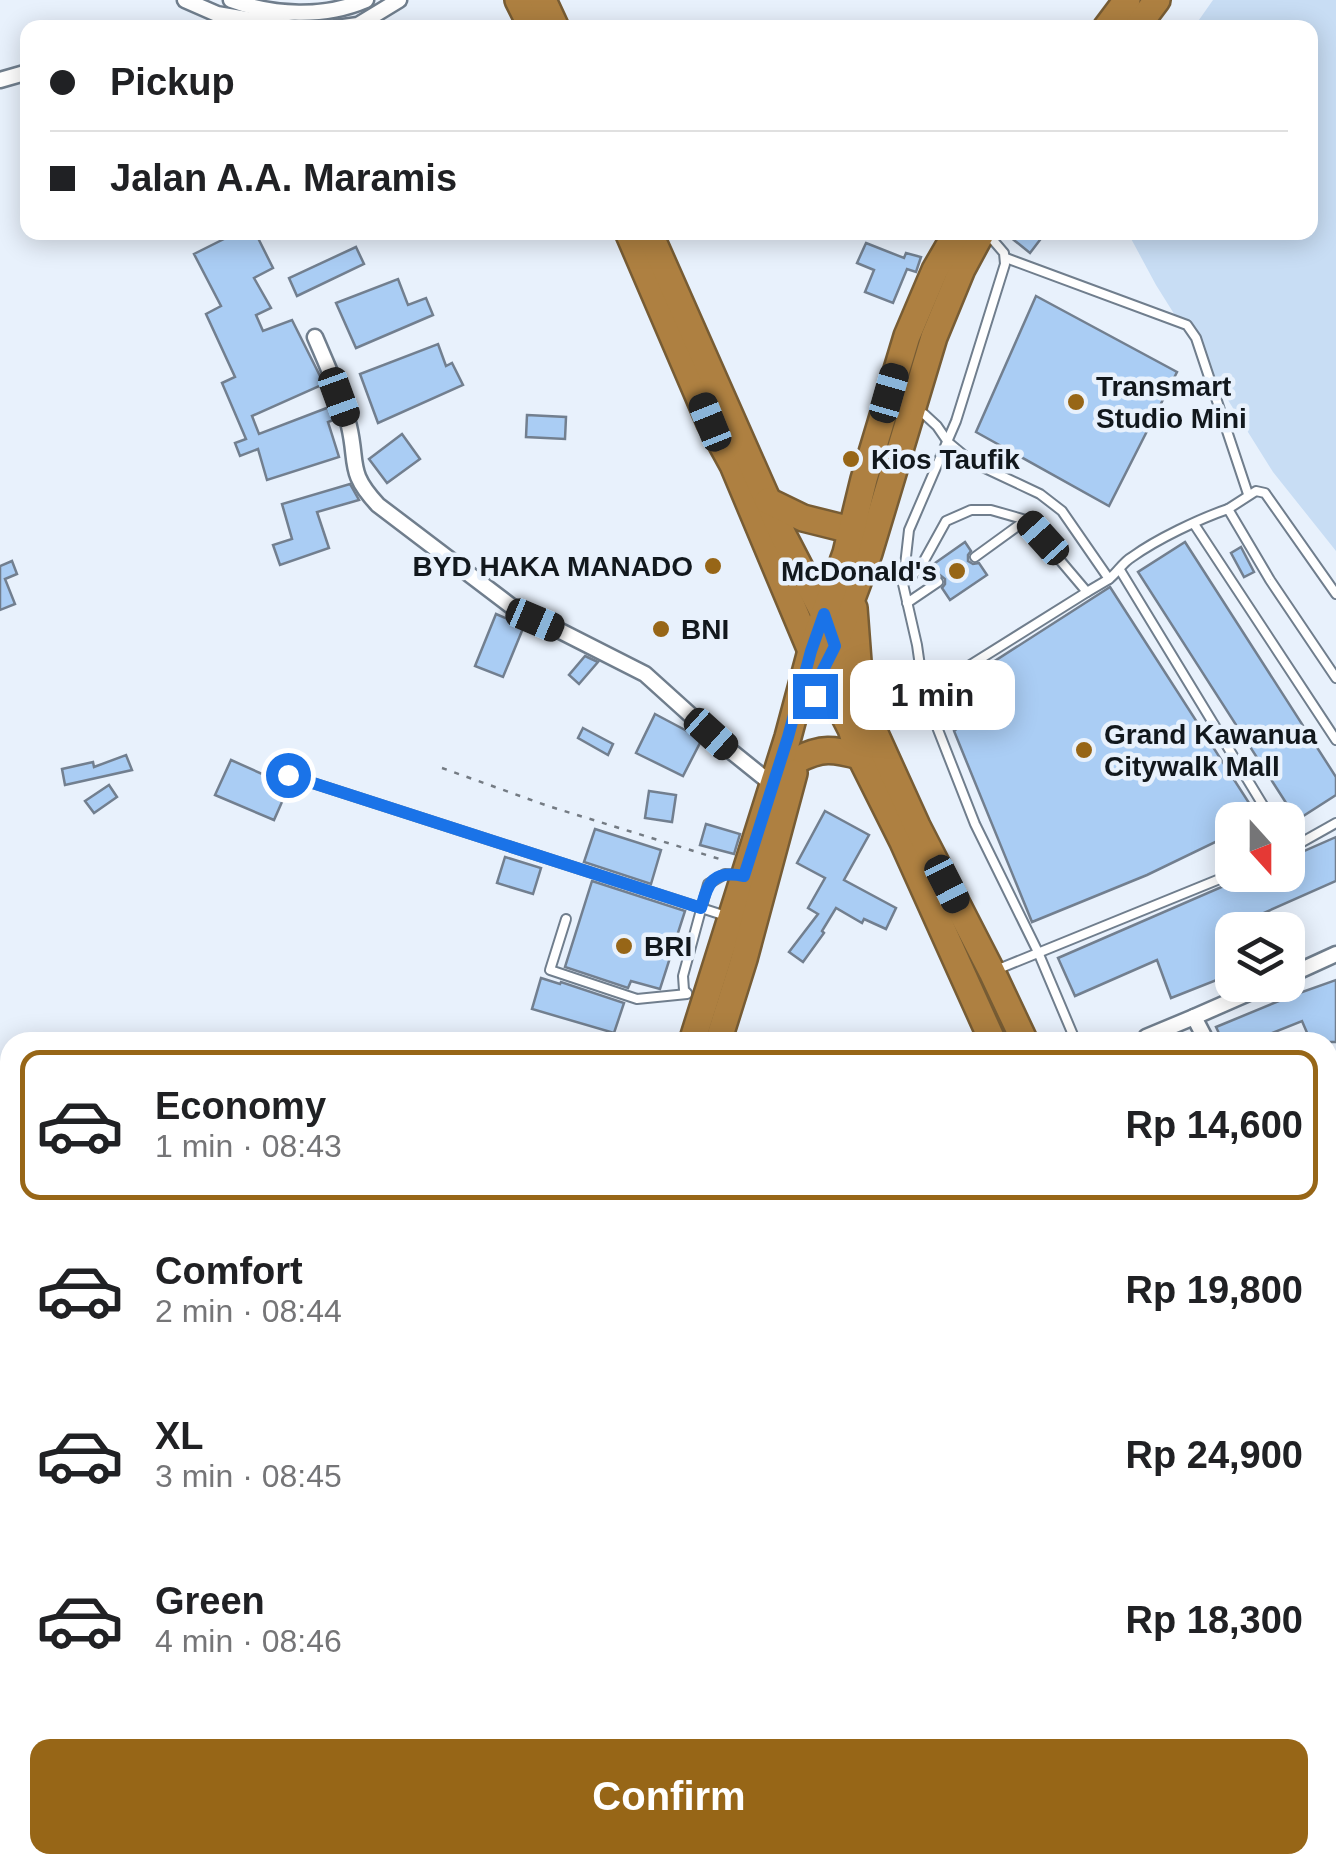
<!DOCTYPE html>
<meta charset="utf-8">
<style>
body{margin:0;font-family:Arial,sans-serif;background:#f6f6f6;color:#202124;height:100vh;display:flex;flex-direction:column;font-size:38px;white-space:nowrap}
*{box-sizing:border-box;margin:0}
p{font-size:32px;color:#757577}
.icon{flex:none;width:55px;height:55px;fill:none;stroke:currentColor;stroke-width:2;stroke-linecap:round;stroke-linejoin:round}
.map{position:relative;flex:1;overflow:hidden}
.details{position:absolute;left:0px;top:1032px;width:1338px;height:842px;display:flex;flex-direction:column;background:#fff;border-radius:30px 30px 0 0;box-shadow:0 5px 25px #0003}
.details>*{flex:none}
.top-card{position:absolute;left:20px;top:20px;width:1298px;height:220px;border-radius:20px;box-shadow:0 5px 25px #0003;display:grid;align-content:center;height:220px;padding:0 30px;background:#fff}
.needle{width:65px;rotate:159deg}
.tools{position:absolute;left:1215px;top:802px;display:grid;gap:20px}
.tools a{display:grid;place-items:center;width:90px;height:90px;border-radius:20px;background:#fff;box-shadow:0 5px 25px #0003;font-size:50px}
.end{position:absolute;width:45px;height:45px;margin:-22px;border:12px solid #1a73e8;background:#fff;box-shadow:0 0 0 5px #fff}
.from{border-radius:50%}
.bubble{position:absolute;height:70px;border-radius:20px;background:#fff;box-shadow:0 5px 25px #0003;font-size:32px;font-weight:700;line-height:70px;text-align:center}
.car{position:absolute;width:30px;height:60px;margin:-30px -15px;border-radius:12px;box-shadow:0 0 8px 2px #0007;background:linear-gradient(#222 24%,#8ab4d8 0 40%,#222 0 76%,#8ab4d8 0 86%,#222 0)}
.top-card b{display:flex;align-items:center;gap:35px;height:95px;font-size:38px}
.top-card b+b{border-top:2px solid #e0e0e0}
.top-card i{width:25px;height:25px;background:#202124}
ul{padding:18px 0 0;list-style:none}
li{display:flex;align-items:center;gap:30px;height:150px;margin:0 20px 15px;padding:0 10px;border:5px solid transparent;border-radius:20px}
li div{flex:1}
li b{display:block;font-size:38px}
li em{font-style:normal;font-weight:700}
li.active{border-color:#976617}
li>.icon{width:90px;height:90px;stroke-width:1.5}
.cta{display:flex;gap:20px;margin-top:auto;padding:20px 30px}
.cta a{flex:1;height:115px;border-radius:20px;background:#976617;color:#fff;font-size:40px;font-weight:700;line-height:115px;text-align:center}
.map>svg:first-child{display:block}
.green{fill:#c8ddf4}
.building{fill:#aacdf4;stroke:#727f8f;stroke-width:2.5}
.lines{fill:none;stroke-linecap:round;stroke-linejoin:round}
.lane-casing{stroke:#707e8d;stroke-width:12}
.street-casing{stroke:#707e8d;stroke-width:19}
.highway-casing{stroke:#775c34;stroke-width:30}
.path{stroke:#747b83;stroke-width:2.5;stroke-dasharray:5 8;stroke-linecap:butt}
.lane{stroke:#fff;stroke-width:8}
.street{stroke:#fff;stroke-width:14}
.highway{stroke:#ae8041;stroke-width:25}
.route{stroke:#1a73e8;stroke-width:12}
.poi-dot{fill:#976617;stroke:#e8f1fc;stroke-width:4}
.labels{text-anchor:middle;dominant-baseline:central;stroke-width:9;stroke-linejoin:round;paint-order:stroke}
.poi-label{font-size:28px;font-weight:bold;fill:#12181d;stroke:#e8f1fc;text-anchor:start}
</style>
<div class="map">
<svg width="1336" height="1874" viewBox="0 0 1336 1874">
<rect width="100%" height="100%" fill="#e8f1fc"/>
<polygon class="green" points="1213,0 1336,0 1336,551 1273,472 1156,285 1128,233 1310,232 1310,28 1194,27"/>
<g class="building">
<polygon points="238,232 255,232 273,268 254,278 271,308 256,315 263,331 292,320 324,384 252,416 259,434 332,406 336,419 328,422 339,457 267,480 258,449 240,456 235,443 246,439 222,383 235,377 206,314 221,306 194,254"/>
<polygon points="1004,232 1046,232 1030,253"/>
<polygon points="866,243 904,258 906,253 921,257 916,272 907,269 893,303 865,292 874,270 857,263"/>
<polygon points="356,247 364,264 297,296 289,278"/>
<polygon points="398,279 408,305 426,298 433,315 356,348 336,303"/>
<polygon points="1036,296 1177,372 1109,506 976,432"/>
<polygon points="438,344 446,366 452,363 463,385 378,423 360,374"/>
<polygon points="527,415 566,417 565,439 526,437"/>
<polygon points="402,434 420,459 387,483 369,459"/>
<polygon points="350,484 359,500 317,512 329,548 280,565 273,545 292,539 282,504"/>
<polygon points="965,542 971,551 968,555 968,561 973,564 979,563 987,575 950,600 942,588 945,584 945,579 940,575 934,576 928,568"/>
<polygon points="1185,542 1336,777 1336,795 1297,820 1138,572"/>
<polygon points="1241,547 1254,572 1244,577 1231,553"/>
<polygon points="12,561 17,574 5,579 15,604 0,610 0,566"/>
<polygon points="1110,587 1260,820 1232,820 1232,834 1147,875 1032,922 954,731 964,723 945,693"/>
<polygon points="496,614 524,626 503,677 475,666"/>
<polygon points="585,656 598,662 579,684 569,675"/>
<polygon points="655,714 702,739 683,776 636,753"/>
<polygon points="583,728 613,744 608,755 578,738"/>
<polygon points="126,755 132,770 65,785 62,769 93,762 94,767"/>
<polygon points="231,760 289,786 274,820 215,795"/>
<polygon points="109,785 117,797 94,813 85,801"/>
<polygon points="649,791 676,795 672,822 645,818"/>
<polygon points="825,811 869,835 844,880 896,908 886,929 864,919 862,923 836,908 822,931 824,933 803,962 789,952 818,914 808,908 825,878 797,863"/>
<polygon points="706,824 740,834 734,854 700,845"/>
<polygon points="595,829 661,850 651,884 584,862"/>
<polygon points="1336,837 1336,881 1232,927 1232,974 1171,998 1157,960 1075,996 1058,958 1249,875 1288,875 1288,858"/>
<polygon points="505,857 541,868 533,894 497,883"/>
<polygon points="592,881 685,911 660,989 631,981 628,988 565,967"/>
<polygon points="541,978 560,984 561,982 624,1003 614,1033 532,1009"/>
<polygon points="1336,980 1336,1042 1311,1042 1302,1021 1250,1042 1223,1042 1216,1027 1291,996"/>
</g>
<g class="lines">
<defs>
<g id="lane">
<polyline points="1006,258 1187,325 1196,338 1248,494"/>
<path d="M915,411L924,414L937,426L948,442L972,462L1040,494L1062,511L1109,579C1117,573 1123,562 1132,557C1157,539 1199,519 1228,509L1270,580L1336,678"/>
<polyline points="1228,509 1256,491 1265,493 1336,594"/>
<polyline points="1194,524 1336,740"/>
<polyline points="975,557 1026,520"/>
<polyline points="1120,570 1272,820"/>
<polyline points="903,583 909,530 956,421 1005,264 1004,253 986,232"/>
<polyline points="907,603 938,582"/>
<polyline points="924,694 1087,592"/>
<polyline points="288,775 726,916"/>
<polyline points="1288,850 1336,823"/>
<polyline points="566,919 550,970 637,999 687,994"/>
<polyline points="996,970 1232,874"/>
<polyline points="687,993 684,990 683,976 708,884 725,874 742,875"/>
<polyline points="1076,1042 1038,952 975,824 924,694 917,645 903,584 920,568 946,521 971,510 991,510 1026,520 1087,592 1109,579"/>
</g>
<g id="street">
<polyline points="185,0 217,14 300,28"/>
<path d="M231,0C274,16 324,18 366,0"/>
<polyline points="336,28 358,25 399,0"/>
<polyline points="0,80 28,72"/>
<path d="M315,337C327,365 341,395 349,426C358,464 347,472 378,505L511,606L645,674L727,748L773,785"/>
<polyline points="1288,976 1336,954"/>
<polyline points="1194,1017 1267,985"/>
<polyline points="1146,1037 1194,1017 1207,1042"/>
<polyline points="1328,1090 1336,1086"/>
<polyline points="1328,1213 1336,1210"/>
<polyline points="1328,1327 1336,1323"/>
<polyline points="0,1345 10,1362"/>
<polyline points="1328,1461 1336,1458"/>
<polyline points="1328,1484 1336,1481"/>
<polyline points="1087,1865 1097,1874"/>
<polyline points="1228,1865 1237,1874"/>
<polyline points="1323,1865 1327,1874"/>
<polyline points="683,1874 686,1874"/>
</g>
<g id="highway">
<polyline points="518,0 532,28"/>
<polyline points="543,0 556,28"/>
<polyline points="1106,28 1127,0"/>
<polyline points="1136,28 1157,0"/>
<polyline points="628,232 710,423 733,465 811,651 851,729 860,756 903,842 993,1042"/>
<polyline points="649,232 783,535 824,614 853,685 917,826 992,972 1025,1042"/>
<polyline points="768,501 803,518 851,530"/>
<polyline points="854,608 860,688"/>
<polyline points="833,649 869,553 934,337 962,269 982,232"/>
<path d="M797,760C822,747 833,749 860,756"/>
<polyline points="692,1042 788,737 811,651 846,553 864,479 907,336 935,270 957,232"/>
<polyline points="718,1042 744,959 794,773"/>
<polyline points="0,1653 10,1648"/>
<polyline points="0,1676 10,1671"/>
<polyline points="1328,1693 1336,1712"/>
<polyline points="1328,1753 1336,1772"/>
</g>
</defs>
<use href="#lane" class="lane-casing"/>
<use href="#street" class="street-casing"/>
<use href="#highway" class="highway-casing"/>
<g class="path">
<polyline points="442,768 548,806 726,861"/>
<polyline points="0,1413 10,1406"/>
</g>
<use href="#lane" class="lane"/>
<use href="#street" class="street"/>
<use href="#highway" class="highway"/>
</g>
<g class="lines">
<path class="route" d="M288,775L701,908C708,882 713,870 744,876L788,737L811,651L824,614L835,646L822,672L815,696"/>
</g>
<g class="poi-dot">
<circle cx="1076" cy="402" r="10"/>
<circle cx="851" cy="459" r="10"/>
<circle cx="713" cy="566" r="10"/>
<circle cx="957" cy="571" r="10"/>
<circle cx="661" cy="629" r="10"/>
<circle cx="1084" cy="750" r="10"/>
<circle cx="624" cy="946" r="10"/>
</g>
<g class="labels">
<g class="poi-label">
<text x="1096" y="386">Transmart<tspan x="1096" dy="32">Studio Mini</tspan></text>
<text x="871" y="459">Kios Taufik</text>
<text x="693" y="566" text-anchor="end">BYD HAKA MANADO</text>
<text x="937" y="571" text-anchor="end">McDonald's</text>
<text x="681" y="629">BNI</text>
<text x="1104" y="734">Grand Kawanua<tspan x="1104" dy="32">Citywalk Mall</tspan></text>
<text x="644" y="946">BRI</text>
</g>
</g>
</svg>
<div class="tools">
<a><svg class="needle" viewBox="-14 -14 28 28"><path d="M0-13l5 13h-10z" fill="#e53935"/><path d="M0 13l5-13h-10z" fill="#757577"/></svg></a>
<a><svg class="icon" aria-label="layers" viewBox="0 0 24 24"><path d="M12 4l9 5-9 5-9-5zM3 14l9 5 9-5"/></svg></a>
</div>
<i class="end from" style="left:288px;top:775px"></i>
<i class="end" style="left:815px;top:696px"></i>
<div class="bubble" style="left:850px;top:660px;width:165px">1 min</div>
<i class="car" style="left:889px;top:393px;rotate:16deg"></i>
<i class="car" style="left:339px;top:397px;rotate:160deg"></i>
<i class="car" style="left:710px;top:422px;rotate:338deg"></i>
<i class="car" style="left:1043px;top:538px;rotate:318deg"></i>
<i class="car" style="left:535px;top:620px;rotate:113deg"></i>
<i class="car" style="left:711px;top:734px;rotate:132deg"></i>
<i class="car" style="left:947px;top:884px;rotate:153deg"></i>
<div class="top-card">
<b><i class="from"></i>Pickup</b>
<b><i></i>Jalan A.A. Maramis</b>
</div>
<section class="details">
<ul>
<li class="active"><svg class="icon" aria-label="car" viewBox="0 0 24 24"><path d="M5 17H2v-5l4-1 3-4h7l3 4 3 1v5h-3M9 17h6M6 11h13"/><circle cx="7" cy="17" r="2"/><circle cx="17" cy="17" r="2"/></svg><div><b>Economy</b><p>1 min · 08:43</p></div><em>Rp 14,600</em></li>
<li><svg class="icon" aria-label="car" viewBox="0 0 24 24"><path d="M5 17H2v-5l4-1 3-4h7l3 4 3 1v5h-3M9 17h6M6 11h13"/><circle cx="7" cy="17" r="2"/><circle cx="17" cy="17" r="2"/></svg><div><b>Comfort</b><p>2 min · 08:44</p></div><em>Rp 19,800</em></li>
<li><svg class="icon" aria-label="car" viewBox="0 0 24 24"><path d="M5 17H2v-5l4-1 3-4h7l3 4 3 1v5h-3M9 17h6M6 11h13"/><circle cx="7" cy="17" r="2"/><circle cx="17" cy="17" r="2"/></svg><div><b>XL</b><p>3 min · 08:45</p></div><em>Rp 24,900</em></li>
<li><svg class="icon" aria-label="car" viewBox="0 0 24 24"><path d="M5 17H2v-5l4-1 3-4h7l3 4 3 1v5h-3M9 17h6M6 11h13"/><circle cx="7" cy="17" r="2"/><circle cx="17" cy="17" r="2"/></svg><div><b>Green</b><p>4 min · 08:46</p></div><em>Rp 18,300</em></li>
</ul>
<div class="cta"><a>Confirm</a></div>
</section>
</div>
